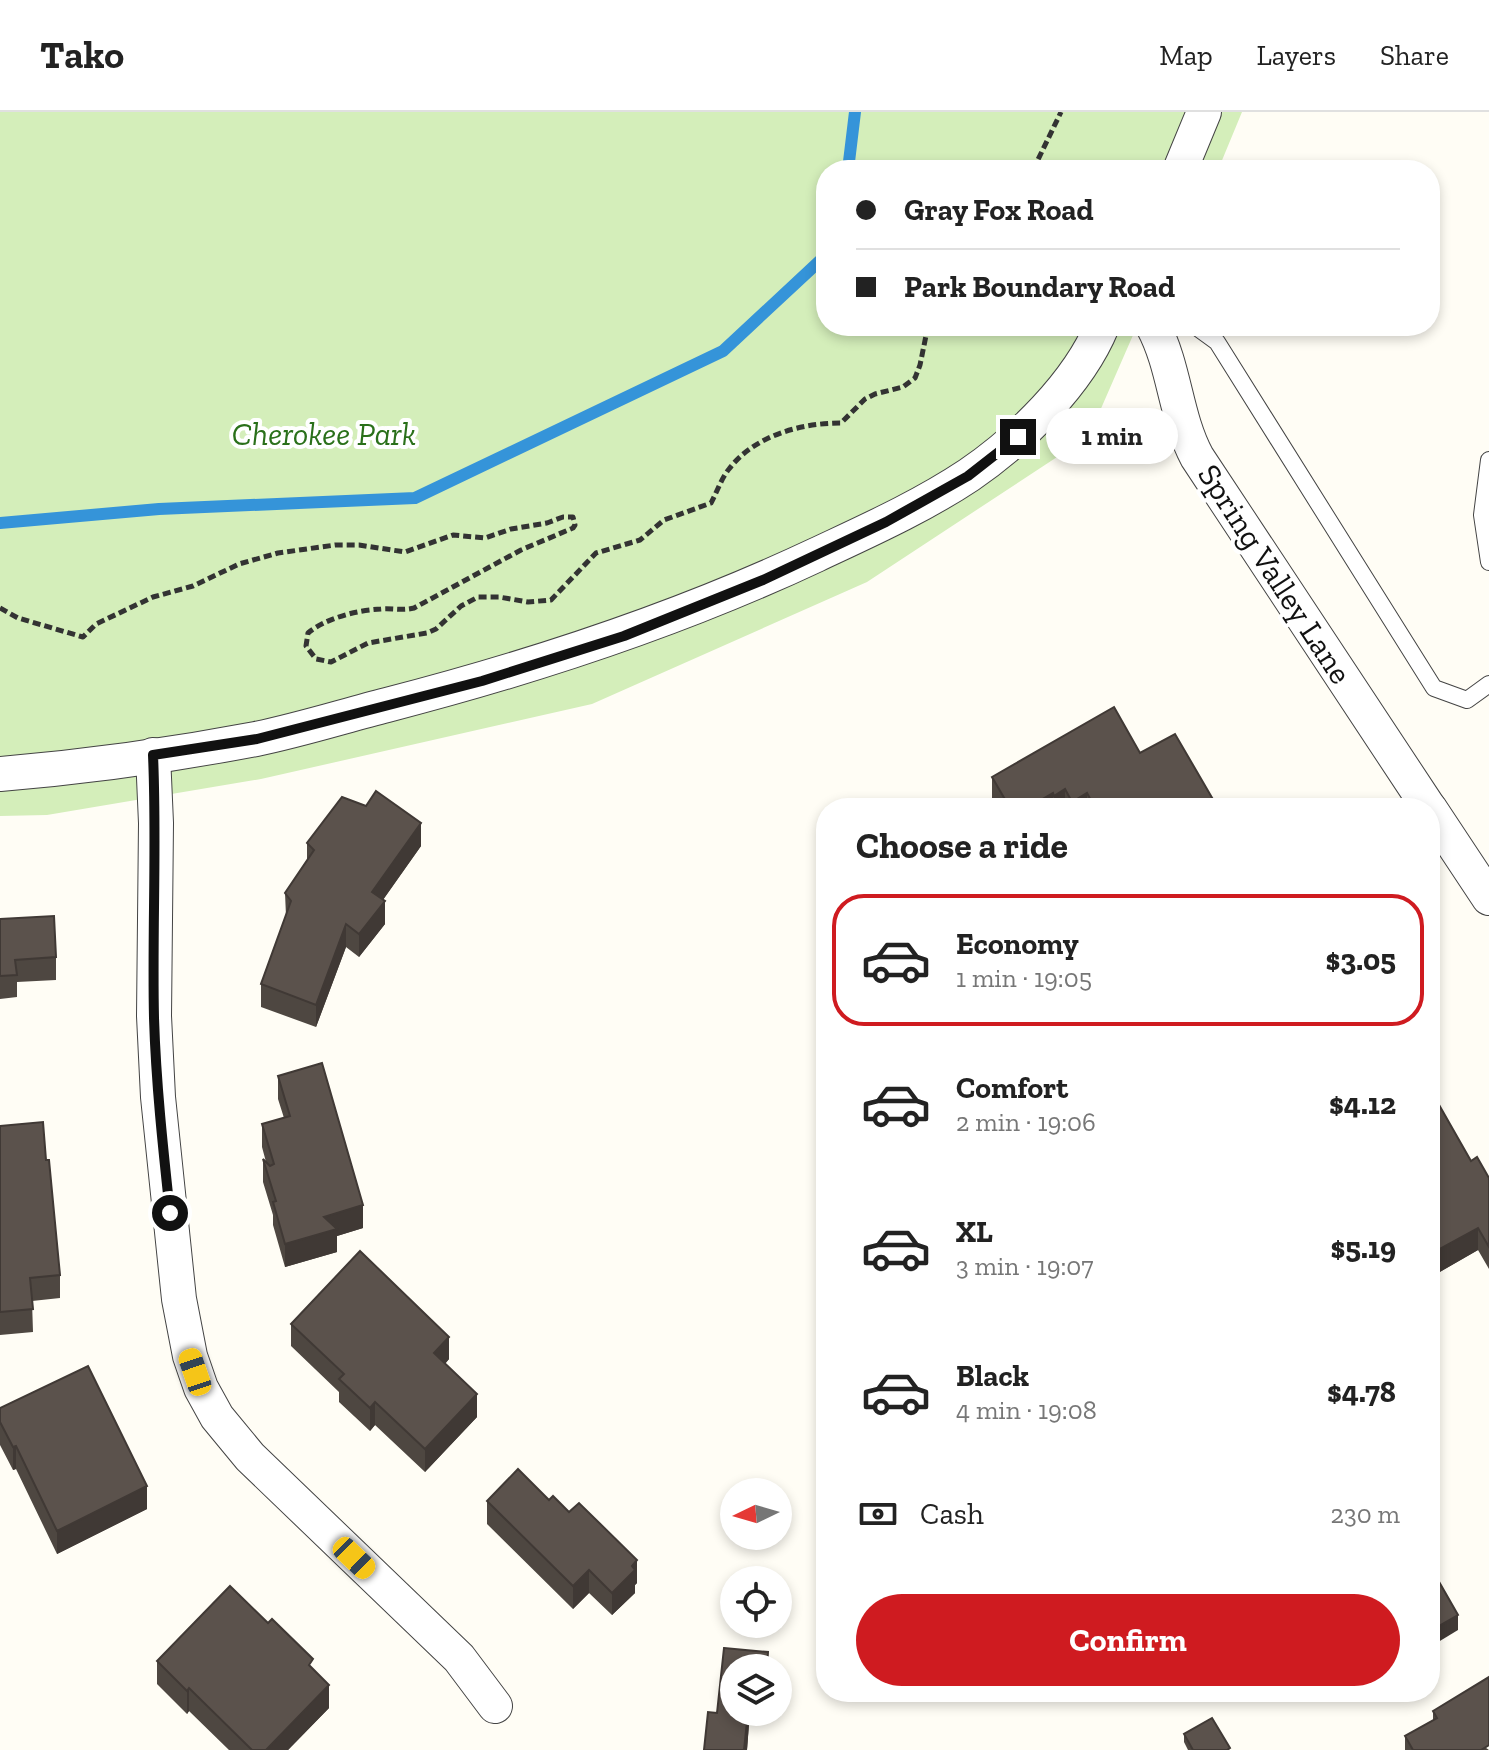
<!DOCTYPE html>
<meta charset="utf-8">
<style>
body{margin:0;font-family:"Zilla Slab",serif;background:#f6f6f6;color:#222;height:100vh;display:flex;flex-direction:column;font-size:30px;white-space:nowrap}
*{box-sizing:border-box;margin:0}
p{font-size:26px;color:#767676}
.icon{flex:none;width:44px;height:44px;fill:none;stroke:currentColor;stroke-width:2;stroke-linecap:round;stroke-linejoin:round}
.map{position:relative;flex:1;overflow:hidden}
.drawer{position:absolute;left:816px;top:686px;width:624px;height:904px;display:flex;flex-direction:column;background:#fff;border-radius:32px;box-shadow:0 4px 12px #0003}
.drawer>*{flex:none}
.banner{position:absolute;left:816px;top:48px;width:624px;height:176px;border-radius:32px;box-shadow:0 4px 12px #0003;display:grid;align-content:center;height:176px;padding:0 40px;background:#fff}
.needle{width:52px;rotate:265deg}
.controls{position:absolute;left:720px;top:1366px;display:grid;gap:16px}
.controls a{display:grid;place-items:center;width:72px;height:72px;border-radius:50%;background:#fff;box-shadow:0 4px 12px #0003;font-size:40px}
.end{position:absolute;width:36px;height:36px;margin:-18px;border:10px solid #111;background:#fff;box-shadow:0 0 0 4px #fff}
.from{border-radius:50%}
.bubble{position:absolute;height:56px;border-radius:28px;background:#fff;box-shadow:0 4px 12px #0003;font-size:26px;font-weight:700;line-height:56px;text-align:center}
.car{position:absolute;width:24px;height:48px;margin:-24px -12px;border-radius:10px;box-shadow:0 0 6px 2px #0007;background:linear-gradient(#f5c518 24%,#345 0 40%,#f5c518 0 76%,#345 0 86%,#f5c518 0)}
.banner b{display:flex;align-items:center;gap:28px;height:76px;font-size:30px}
.banner b+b{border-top:2px solid #e0e0e0}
.banner i{width:20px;height:20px;background:#222}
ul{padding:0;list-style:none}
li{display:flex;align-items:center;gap:24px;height:132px;margin:0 16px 12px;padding:0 24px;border:4px solid transparent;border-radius:32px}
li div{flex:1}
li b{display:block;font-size:30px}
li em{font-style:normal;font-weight:700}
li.active{border-color:#cf1b20}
li>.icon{width:72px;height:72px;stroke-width:1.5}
h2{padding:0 40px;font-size:36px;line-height:96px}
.pay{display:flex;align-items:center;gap:20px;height:88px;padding:0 40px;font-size:30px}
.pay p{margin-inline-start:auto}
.cta{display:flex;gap:16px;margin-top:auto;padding:16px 40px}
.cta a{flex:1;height:92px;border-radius:48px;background:#cf1b20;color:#fff;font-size:32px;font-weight:700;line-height:92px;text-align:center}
header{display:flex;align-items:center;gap:48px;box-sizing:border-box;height:112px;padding:0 40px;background:#fff;border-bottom:2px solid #e0e0e0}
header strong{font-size:38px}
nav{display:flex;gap:44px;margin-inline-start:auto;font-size:28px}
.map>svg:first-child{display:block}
.green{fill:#d4eeba}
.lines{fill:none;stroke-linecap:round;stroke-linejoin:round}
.stream{stroke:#3594d9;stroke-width:12}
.service-casing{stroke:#444;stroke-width:18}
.minor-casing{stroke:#444;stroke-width:36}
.path{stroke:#333;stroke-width:5;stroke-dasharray:8 4;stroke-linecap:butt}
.service{stroke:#fff;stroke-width:16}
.minor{stroke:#fff;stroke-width:34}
.wall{fill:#4e4741}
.shaded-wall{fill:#403935}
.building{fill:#5b524c;stroke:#403935;stroke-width:2}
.route{stroke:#111;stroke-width:10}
.labels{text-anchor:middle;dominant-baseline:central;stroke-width:8;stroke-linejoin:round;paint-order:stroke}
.park-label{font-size:32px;font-style:italic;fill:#2a701a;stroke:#fff}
.street-label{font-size:32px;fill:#111;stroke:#fff}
</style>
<header>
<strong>Tako</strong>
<nav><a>Map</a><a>Layers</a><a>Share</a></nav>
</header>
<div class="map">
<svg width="1489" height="1638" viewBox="0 0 1489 1638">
<rect width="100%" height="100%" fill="#fffdf5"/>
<polygon class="green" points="0,0 1242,0 1218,58 826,58 826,214 1137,214 1089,324 867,470 592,592 261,667 47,703 0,704"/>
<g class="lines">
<g class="stream">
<polyline points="848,58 855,0"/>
<polyline points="0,411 159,397 415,386 723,239 826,143"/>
</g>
<defs>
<g id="service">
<polyline points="1195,214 1217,230 1434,576 1467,588 1489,572"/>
<polyline points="1489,348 1482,403 1489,450"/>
</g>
<g id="minor">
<polyline points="1180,58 1204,0"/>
<path d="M1153,214C1175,255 1175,304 1197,345L1429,696"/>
<polyline points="153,643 156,711 154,904 158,985 179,1187 190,1244 201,1276 217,1305 250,1345 459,1546 495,1594"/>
<path d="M0,662C85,655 172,643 256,627C300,618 344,604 387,593C534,555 678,508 816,443C867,419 921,395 969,363C1020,328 1078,272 1102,214"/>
<polyline points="1430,697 1489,786"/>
</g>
</defs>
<use href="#service" class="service-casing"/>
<use href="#minor" class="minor-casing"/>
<g class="path">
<polyline points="1033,58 1061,0"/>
<path d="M0,496L18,506L83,525L96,512L153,485L193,474L239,452L278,441L335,433H359L405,440L453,423L485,426L511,417L547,411L563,405H573L575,413L573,416L521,438L414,496C402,499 393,496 381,497C358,498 326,506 308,521L306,534L316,547L331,550L368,531L427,521L436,517L461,494L478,485H499L528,490L551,488L596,441L640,428L664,408L711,391C717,380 721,367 729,357C754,324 800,311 841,311L865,287L875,282L903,275L915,266L920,253L928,214"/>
</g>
<use href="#service" class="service"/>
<use href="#minor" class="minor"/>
</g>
<g class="wall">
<polygon points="1140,641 1218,696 997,696 992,688 992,665"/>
<polygon points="307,731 421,734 383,788 385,812 359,845 346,835 316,915 261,895 261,872 286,804 285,781 307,748"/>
<polygon points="0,807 56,845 56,868 17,870 17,885 0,887"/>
<polygon points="278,964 363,1116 337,1124 337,1140 285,1155 273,1113 273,1103 263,1070 263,1047 266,1050 262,1035 262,1012 284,1006 278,987"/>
<polygon points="1430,986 1471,1049 1489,1066 1489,1157 1478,1138 1438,1161 1430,1147"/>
<polygon points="0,1014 46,1048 60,1163 60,1186 32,1189 33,1220 0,1223"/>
<polygon points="291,1212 449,1247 445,1252 477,1305 425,1360 375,1313 370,1319 339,1290 339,1280 291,1234"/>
<polygon points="0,1296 147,1397 57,1442 16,1357 13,1358 0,1333"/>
<polygon points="549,1388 637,1471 635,1473 635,1481 612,1503 589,1481 573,1497 487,1412 487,1389"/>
<polygon points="157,1549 313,1558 329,1596 288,1638 229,1638 189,1599 187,1602 157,1572"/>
<polygon points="768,1556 734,1600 765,1600 764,1613 749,1612 747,1638 704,1638 717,1601"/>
<polygon points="1433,1599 1489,1638 1405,1638 1405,1624 1433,1608"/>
<polygon points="1184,1622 1230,1638 1188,1638 1184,1630"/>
</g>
<g class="shaded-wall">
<polygon points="1065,677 1065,696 1054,696 1054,684"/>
<polygon points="1053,681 1053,696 1027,696"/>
<polygon points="1087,681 1087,696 1072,696 1072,690"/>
<polygon points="421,711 421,734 372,803 372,780"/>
<polygon points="385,789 385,812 359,845 359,822"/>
<polygon points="346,812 346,835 316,915 316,893"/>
<polygon points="363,1093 363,1116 337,1124 337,1140 285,1155 285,1132 324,1105"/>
<polygon points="1478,1116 1478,1138 1438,1161 1438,1138"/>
<polygon points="449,1225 449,1247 434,1264 434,1241"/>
<polygon points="477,1282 477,1305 425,1360 425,1337"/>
<polygon points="375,1290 375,1313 370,1319 370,1296"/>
<polygon points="16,1334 16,1357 13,1358 13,1335"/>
<polygon points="147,1374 147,1397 57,1442 57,1419"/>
<polygon points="637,1448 637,1471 635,1473 635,1481 612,1503 612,1481"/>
<polygon points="589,1458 589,1481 573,1497 573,1474"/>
<polygon points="1458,1503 1458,1518 1430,1535 1430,1519"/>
<polygon points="329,1573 329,1596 288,1638 266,1638"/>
<polygon points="189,1576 189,1599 187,1602 187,1579"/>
<polygon points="748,1600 749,1600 749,1612 747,1638 744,1638"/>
</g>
<g class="building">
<polygon points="1114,595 1140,641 1175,622 1218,696 1095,696 1087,681 1072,690 1065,677 1054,684 1053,681 1027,696 1010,696 992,665"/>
<polygon points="376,679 421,711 372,780 385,789 359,822 346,812 316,893 261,872 291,789 285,781 314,738 307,731 342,685 366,694"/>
<polygon points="54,804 56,845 15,848 17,863 0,864 0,807"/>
<polygon points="322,951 363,1093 324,1105 337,1117 285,1132 273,1090 276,1089 263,1047 270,1054 274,1052 262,1012 290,1004 278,964"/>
<polygon points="1434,984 1471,1049 1477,1045 1489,1066 1489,1135 1478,1116 1438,1138 1430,1125 1430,986"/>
<polygon points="43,1010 46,1048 49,1048 60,1163 30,1166 33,1197 0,1200 0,1014"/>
<polygon points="360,1139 449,1225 434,1241 477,1282 425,1337 375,1290 370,1296 339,1267 344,1262 291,1212"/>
<polygon points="88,1254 147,1374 57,1419 16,1334 13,1335 0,1310 0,1296"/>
<polygon points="518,1357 549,1388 553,1384 569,1400 579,1391 637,1448 632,1454 635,1458 612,1481 589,1458 573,1474 487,1389"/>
<polygon points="1430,1454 1458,1503 1430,1519"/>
<polygon points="230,1474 268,1511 272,1507 313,1547 309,1553 329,1573 266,1638 252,1638 189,1576 187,1579 157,1549"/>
<polygon points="724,1536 768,1540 767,1556 734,1556 734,1600 748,1600 744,1638 704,1638 708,1600 717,1601"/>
<polygon points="1489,1565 1489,1633 1481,1638 1413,1638 1405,1624 1437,1606 1433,1599"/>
<polygon points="1212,1606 1230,1636 1227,1638 1193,1638 1184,1622"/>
</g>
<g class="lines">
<path class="route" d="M170,1101C163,1036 156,971 154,906C152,818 157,731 153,643L257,627L482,569L624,524L763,468L886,410L968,364L1018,325"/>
</g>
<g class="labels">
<g class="park-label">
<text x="324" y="322">Cherokee Park</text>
</g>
<g class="street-label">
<text transform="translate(1275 462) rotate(57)">Spring Valley Lane</text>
</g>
</g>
</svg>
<div class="controls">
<a><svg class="needle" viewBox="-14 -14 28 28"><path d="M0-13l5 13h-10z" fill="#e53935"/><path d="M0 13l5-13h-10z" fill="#767676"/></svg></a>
<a><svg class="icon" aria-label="locate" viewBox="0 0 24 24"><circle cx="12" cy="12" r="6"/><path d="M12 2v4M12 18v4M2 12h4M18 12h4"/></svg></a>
<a><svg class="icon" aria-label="layers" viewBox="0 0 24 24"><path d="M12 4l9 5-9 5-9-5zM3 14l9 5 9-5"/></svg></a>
</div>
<i class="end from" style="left:170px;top:1101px"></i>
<i class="end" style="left:1018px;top:325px"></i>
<div class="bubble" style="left:1046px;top:296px;width:132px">1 min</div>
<i class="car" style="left:195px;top:1260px;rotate:341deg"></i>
<i class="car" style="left:354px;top:1446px;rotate:134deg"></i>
<div class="banner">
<b><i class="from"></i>Gray Fox Road</b>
<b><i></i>Park Boundary Road</b>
</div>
<section class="drawer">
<h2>Choose a ride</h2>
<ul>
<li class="active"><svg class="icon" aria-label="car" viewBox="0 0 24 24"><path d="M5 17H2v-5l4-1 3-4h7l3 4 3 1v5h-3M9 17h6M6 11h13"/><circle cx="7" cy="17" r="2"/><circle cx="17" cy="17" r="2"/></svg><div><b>Economy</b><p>1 min · 19:05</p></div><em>$3.05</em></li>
<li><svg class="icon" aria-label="car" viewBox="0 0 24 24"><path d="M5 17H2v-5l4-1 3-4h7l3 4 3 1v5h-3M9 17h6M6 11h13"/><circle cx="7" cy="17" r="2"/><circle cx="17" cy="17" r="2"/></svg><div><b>Comfort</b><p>2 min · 19:06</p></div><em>$4.12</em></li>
<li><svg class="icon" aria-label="car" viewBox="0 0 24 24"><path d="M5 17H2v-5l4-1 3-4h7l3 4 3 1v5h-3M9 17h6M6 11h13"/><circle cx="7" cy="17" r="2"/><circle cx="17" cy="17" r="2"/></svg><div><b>XL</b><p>3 min · 19:07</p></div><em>$5.19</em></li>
<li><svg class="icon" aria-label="car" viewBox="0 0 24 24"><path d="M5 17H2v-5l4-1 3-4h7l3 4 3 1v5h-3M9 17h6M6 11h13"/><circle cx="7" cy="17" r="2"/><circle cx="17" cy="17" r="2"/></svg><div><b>Black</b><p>4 min · 19:08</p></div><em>$4.78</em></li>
</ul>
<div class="pay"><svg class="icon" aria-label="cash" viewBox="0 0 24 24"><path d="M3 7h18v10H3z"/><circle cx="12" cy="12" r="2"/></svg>Cash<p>230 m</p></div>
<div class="cta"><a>Confirm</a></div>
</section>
</div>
